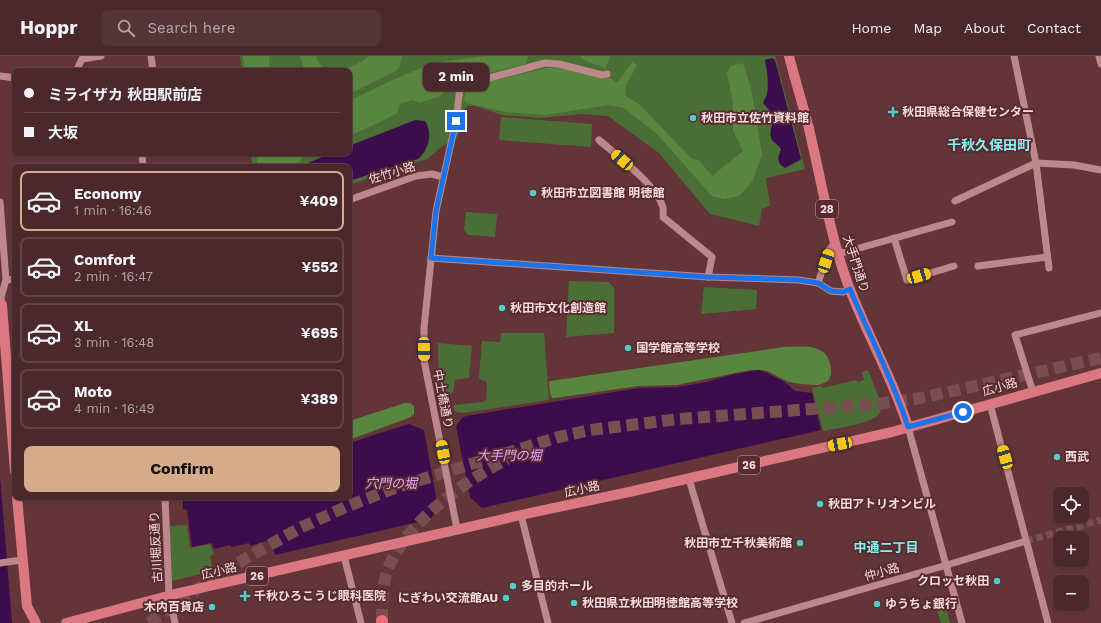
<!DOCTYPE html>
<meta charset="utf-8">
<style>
body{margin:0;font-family:"Work Sans","Noto Sans JP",sans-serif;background:#543437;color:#f1f3f6;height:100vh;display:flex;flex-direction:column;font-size:15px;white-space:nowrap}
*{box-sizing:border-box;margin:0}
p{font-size:13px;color:#b2a6a9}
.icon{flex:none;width:22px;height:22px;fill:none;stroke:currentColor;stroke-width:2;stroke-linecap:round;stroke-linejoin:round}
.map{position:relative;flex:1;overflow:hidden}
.details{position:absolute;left:12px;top:108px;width:340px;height:336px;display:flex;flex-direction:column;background:#4a282b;border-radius:8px;box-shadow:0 1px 3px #0004,0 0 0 1px #614447}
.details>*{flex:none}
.top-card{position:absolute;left:12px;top:12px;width:340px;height:88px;border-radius:8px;box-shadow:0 1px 3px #0004,0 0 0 1px #614447;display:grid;align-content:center;height:88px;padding:0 12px;background:#4a282b}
.tools{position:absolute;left:1053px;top:431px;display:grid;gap:8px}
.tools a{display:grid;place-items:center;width:36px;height:36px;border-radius:8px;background:#4a282b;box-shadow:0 1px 3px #0004,0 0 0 1px #614447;font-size:20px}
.end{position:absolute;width:18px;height:18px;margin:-9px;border:5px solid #1a73e8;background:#fff;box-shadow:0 0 0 2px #fff}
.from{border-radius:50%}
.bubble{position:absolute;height:28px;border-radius:8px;background:#4a282b;box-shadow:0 1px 3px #0004,0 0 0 1px #614447;font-size:13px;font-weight:700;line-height:28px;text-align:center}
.car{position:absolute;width:12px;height:24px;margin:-12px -6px;border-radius:5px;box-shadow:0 0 3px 1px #0007;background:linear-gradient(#f5c518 24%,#345 0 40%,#f5c518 0 76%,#345 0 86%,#f5c518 0)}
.top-card b{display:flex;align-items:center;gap:14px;height:38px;font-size:15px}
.top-card b+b{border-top:1px solid #614447}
.top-card i{width:10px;height:10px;background:#f1f3f6}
ul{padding:7px 0 0;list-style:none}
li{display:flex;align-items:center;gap:12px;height:60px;margin:0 8px 6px;padding:0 4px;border:2px solid #614447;border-radius:8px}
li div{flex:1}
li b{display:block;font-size:15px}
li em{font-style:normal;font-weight:700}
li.current{border-color:#d6ab8b}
li>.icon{width:36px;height:36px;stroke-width:1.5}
.primary-button{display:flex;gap:8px;margin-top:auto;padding:8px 12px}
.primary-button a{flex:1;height:46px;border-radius:8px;background:#d6ab8b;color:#111;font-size:16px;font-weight:700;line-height:46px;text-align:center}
header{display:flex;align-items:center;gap:24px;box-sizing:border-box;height:56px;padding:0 20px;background:#4a282b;border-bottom:1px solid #614447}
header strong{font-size:19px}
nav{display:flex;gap:22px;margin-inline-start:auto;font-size:14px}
.search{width:280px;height:36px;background:#543437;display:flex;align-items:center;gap:10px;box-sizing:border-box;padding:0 14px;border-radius:8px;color:#b2a6a9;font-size:15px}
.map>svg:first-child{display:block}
.green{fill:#4b6e37}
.forest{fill:#59863f}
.water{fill:#3b0d4c}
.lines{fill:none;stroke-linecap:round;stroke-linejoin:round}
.minor-tunnel{stroke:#794e51;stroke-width:7;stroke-dasharray:7 3.5;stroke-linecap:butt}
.highway-tunnel{stroke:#794e51;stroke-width:12;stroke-dasharray:12 6;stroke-linecap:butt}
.minor{stroke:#bd888b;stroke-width:7}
.major{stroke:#da7781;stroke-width:10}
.highway{stroke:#ee6b7a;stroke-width:12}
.route{stroke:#1a73e8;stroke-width:5}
.poi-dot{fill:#52cdcd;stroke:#572b2f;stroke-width:1.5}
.labels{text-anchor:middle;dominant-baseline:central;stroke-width:4;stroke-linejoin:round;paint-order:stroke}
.shield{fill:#572b2f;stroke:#c8a6a8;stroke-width:1}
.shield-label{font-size:11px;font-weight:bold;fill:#f8dbdc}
.poi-label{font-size:12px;font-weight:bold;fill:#f8dbdc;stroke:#572b2f;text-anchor:start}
.street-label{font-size:12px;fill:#f8dbdc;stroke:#572b2f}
.water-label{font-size:13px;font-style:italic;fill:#e2a2fe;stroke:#572b2f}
.neighbourhood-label{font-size:13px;font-weight:bold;fill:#86f2f1;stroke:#572b2f}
.quarter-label{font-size:14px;font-weight:bold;fill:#86f2f1;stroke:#572b2f}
</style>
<header>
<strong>Hoppr</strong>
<div class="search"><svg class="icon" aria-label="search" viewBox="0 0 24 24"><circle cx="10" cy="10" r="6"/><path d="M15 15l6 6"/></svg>Search here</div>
<nav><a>Home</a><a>Map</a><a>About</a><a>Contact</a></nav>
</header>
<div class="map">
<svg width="1101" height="567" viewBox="0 0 1101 567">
<rect width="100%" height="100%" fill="#633539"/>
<g class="green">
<polygon points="240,0 775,0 805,113 766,122 770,150 762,153 759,170 710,158 659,97 608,60 582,58 540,62 502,59 476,50 468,50 464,54 458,80 444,89 427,103 349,129 349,111 252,111 251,97 349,97 349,15 242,15"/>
<polygon points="501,61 592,68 591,91 499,84"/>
<polygon points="466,156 497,158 495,181 468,179 464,174"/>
<polygon points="569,225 609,226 614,232 614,277 566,281"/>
<polygon points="704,231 757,234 756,253 701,258"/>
<polygon points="501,277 544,277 549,344 463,357 456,356 454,354 454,349 483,346 486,344 487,326 480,323 479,321 482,285 500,286"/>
<path d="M438,287L472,290L469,322L455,324L453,336L450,339L447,340C437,328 438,302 438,287Z"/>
<path d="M868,314L882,350C881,355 880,358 876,361C863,369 838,372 823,375L812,332L821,330L822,332L856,324L858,326L864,324L862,316Z"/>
<polygon points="187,469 190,492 210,488 214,498 210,500 213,515 172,525 169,470"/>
<polygon points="945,548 950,567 941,567 936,551"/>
</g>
<g class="forest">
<polygon points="243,0 269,0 270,15 245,15"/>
<path d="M300,0H316C321,20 343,15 357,8C362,6 366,1 371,0C377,0 394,0 402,0L399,12L396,15L349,38V15H304Z"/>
<polygon points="487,0 528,0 527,6 525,8 472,21 454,29 438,41 419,47 412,44 400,48 397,57 380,66 349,80 349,45 384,28 423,11 447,5"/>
<polygon points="581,0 610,0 606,11 604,12 582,3"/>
<path d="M632,6L637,9V10C632,19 623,30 626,40L640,49L692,103L699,104L712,120L743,95L733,74V46L727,17L731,10L743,7L751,32L762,99L752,126L739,140L724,143L712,140L656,77L624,52L609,49L545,59L506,56L466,47L464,43L465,36L468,33L488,26L547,12H566L602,23L610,22L616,26H618Z"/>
<polygon points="255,97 310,97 303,100 296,111 259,111"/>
<path d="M784,291C797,291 812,288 823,296C829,300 833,314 830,321C829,326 823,328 818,329C810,329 798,328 790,326C772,320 772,312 750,314L677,329L638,330L555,342H552L550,338L549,326L550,325Z"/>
<polygon points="405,347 410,347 414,350 414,358 411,361 349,384 349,365"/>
</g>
<g class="water">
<path d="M772,2L775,4L801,103L800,104L785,112C777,108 777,101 781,94C779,88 773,87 771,82C769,74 774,66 773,58L763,47C764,44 766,41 767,38C769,26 767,15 765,4Z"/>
<path d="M415,64L425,65C433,77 429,94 418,103L349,125V111H306L308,107L331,97H349V90Z"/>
<polygon points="759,314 767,317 785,326 795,335 812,337 821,374 482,452 470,441 456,370 463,361 472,359 639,332 677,331 707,326 734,318"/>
<polygon points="409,368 424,374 437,446 436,454 431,463 275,499 270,484 250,490 249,487 231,491 230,489 214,493 212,487 192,491 187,454 183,453 183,441 349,441 349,387"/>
<polygon points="0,421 12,567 0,567"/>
</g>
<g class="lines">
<polyline class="minor-tunnel" points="1026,485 1101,464"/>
<g class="highway-tunnel">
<path d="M382,565C382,545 382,526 390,508C410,464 465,425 507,403"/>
<polyline points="149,567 213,522 255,497 300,472 348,450 397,431 559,381 590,374 679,363 877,348 921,342 1101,302"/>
</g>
<g class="minor">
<polyline points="151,0 153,15"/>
<polyline points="1014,0 1036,107 1049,212"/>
<polyline points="1099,0 1101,8"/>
<polyline points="76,15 82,3 101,0"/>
<polyline points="0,20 15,22"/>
<path d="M599,84C615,98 656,129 662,149C664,152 663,157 663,161L712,201L708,221"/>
<polyline points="142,97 143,111"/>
<polyline points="349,144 416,120 432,118 443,121"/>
<polyline points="955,145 1036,107 1074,109 1101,114"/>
<polyline points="0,146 6,224 1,241 2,249"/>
<polyline points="894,182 907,224 954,210"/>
<polyline points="838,198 952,166"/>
<polyline points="431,202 708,221 799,224 818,227 831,235 843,236 850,233"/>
<polyline points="978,210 1047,201"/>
<polyline points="6,224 15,223"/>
<polyline points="818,227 829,194 835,187"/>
<polyline points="1033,336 1015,279 1101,257"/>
<polyline points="990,348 1048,567"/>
<polyline points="908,371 962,567"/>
<polyline points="689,423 732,567"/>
<polyline points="165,441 169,539 175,567"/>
<polyline points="521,459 548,567"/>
<polyline points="457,473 424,304 424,272 436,155 456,65 460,32 471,27 545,7 559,8 602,19 607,18"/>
<polyline points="344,500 361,567"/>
<polyline points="0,507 22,504"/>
<polyline points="744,567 947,509 1026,485"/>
</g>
<g class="major">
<path d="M789,0C795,24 803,49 809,73C821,123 829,174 846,223C864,274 892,319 908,371"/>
<polyline points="0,249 2,249 15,415"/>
<polyline points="17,441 27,550 36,567"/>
<polyline points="66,567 179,537 521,459 629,436 848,386 892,376 1101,317"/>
</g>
<polyline class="highway" points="382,565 382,567"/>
</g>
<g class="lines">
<path class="route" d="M456,65L436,155L431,202L708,221L799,224L818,227L831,235L843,236L850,233C869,279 893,323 908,371L963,356"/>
</g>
<g class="poi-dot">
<path d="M891 50h4v4h4v4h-4v4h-4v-4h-4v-4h4z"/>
<circle cx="693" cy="62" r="4"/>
<circle cx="533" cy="137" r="4"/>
<circle cx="502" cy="252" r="4"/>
<circle cx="628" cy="292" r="4"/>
<circle cx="1057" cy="401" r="4"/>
<circle cx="820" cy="448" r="4"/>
<circle cx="800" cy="487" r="4"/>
<circle cx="997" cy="525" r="4"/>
<circle cx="513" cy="530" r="4"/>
<path d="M243 534h4v4h4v4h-4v4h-4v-4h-4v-4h4z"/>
<circle cx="506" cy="542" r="4"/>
<circle cx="574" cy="547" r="4"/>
<circle cx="877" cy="548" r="4"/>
<circle cx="212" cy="551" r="4"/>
</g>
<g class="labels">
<g class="shield">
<rect x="816" y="144" width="22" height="18" rx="3"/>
<rect x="738" y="400" width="22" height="18" rx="3"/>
<rect x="246" y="511" width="22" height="18" rx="3"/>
</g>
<g class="shield-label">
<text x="827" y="153">28</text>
<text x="749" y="409">26</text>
<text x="257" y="520">26</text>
</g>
<g class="poi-label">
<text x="902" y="56">秋田県総合保健センター</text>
<text x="701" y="62">秋田市立佐竹資料館</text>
<text x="541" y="137">秋田市立図書館 明徳館</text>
<text x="510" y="252">秋田市文化創造館</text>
<text x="636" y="292">国学館高等学校</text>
<text x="1065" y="401">西武</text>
<text x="828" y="448">秋田アトリオンビル</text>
<text x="792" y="487" text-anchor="end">秋田市立千秋美術館</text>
<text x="989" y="525" text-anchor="end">クロッセ秋田</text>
<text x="521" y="530">多目的ホール</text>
<text x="254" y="540">千秋ひろこうじ眼科医院</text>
<text x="498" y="542" text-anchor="end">にぎわい交流館AU</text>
<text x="582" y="547">秋田県立秋田明徳館高等学校</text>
<text x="885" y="548">ゆうちょ銀行</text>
<text x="204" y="551" text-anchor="end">木内百貨店</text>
</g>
<g class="street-label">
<text transform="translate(392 117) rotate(-17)">佐竹小路</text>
<text transform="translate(856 208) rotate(72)">大手門通り</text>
<text transform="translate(1000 331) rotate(-16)">広小路</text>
<text transform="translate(443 343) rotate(79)">中土橋通り</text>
<text transform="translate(582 433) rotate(-12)">広小路</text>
<text transform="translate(156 491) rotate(-93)">古川堀反通り</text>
<text transform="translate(219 515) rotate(-13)">広小路</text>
<text transform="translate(882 516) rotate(-16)">仲小路</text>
</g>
<g class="water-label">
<text x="509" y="399">大手門の堀</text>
<text x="391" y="427">穴門の堀</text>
</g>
<g class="neighbourhood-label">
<text x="886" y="491">中通二丁目</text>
</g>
<g class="quarter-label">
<text x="989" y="89">千秋久保田町</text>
</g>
</g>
</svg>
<div class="tools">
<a><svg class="icon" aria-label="locate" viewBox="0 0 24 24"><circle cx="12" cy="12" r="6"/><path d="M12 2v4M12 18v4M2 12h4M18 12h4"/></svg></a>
<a>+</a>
<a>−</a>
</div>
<i class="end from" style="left:963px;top:356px"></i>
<i class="end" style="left:456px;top:65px"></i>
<div class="bubble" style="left:423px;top:7px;width:66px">2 min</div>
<i class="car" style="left:622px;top:104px;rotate:311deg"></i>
<i class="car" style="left:826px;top:205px;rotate:18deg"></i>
<i class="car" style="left:919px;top:220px;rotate:74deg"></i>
<i class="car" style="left:424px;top:293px;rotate:179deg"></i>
<i class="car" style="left:840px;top:388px;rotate:259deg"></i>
<i class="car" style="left:443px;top:396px;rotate:349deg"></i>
<i class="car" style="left:1005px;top:401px;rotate:344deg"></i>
<div class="top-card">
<b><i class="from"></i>ミライザカ 秋田駅前店</b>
<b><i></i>大坂</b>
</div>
<section class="details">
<ul>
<li class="current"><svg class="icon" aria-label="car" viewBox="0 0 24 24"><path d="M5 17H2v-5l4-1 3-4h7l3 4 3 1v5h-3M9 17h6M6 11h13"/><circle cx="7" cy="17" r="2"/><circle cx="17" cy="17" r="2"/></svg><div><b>Economy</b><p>1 min · 16:46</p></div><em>¥409</em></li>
<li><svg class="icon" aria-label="car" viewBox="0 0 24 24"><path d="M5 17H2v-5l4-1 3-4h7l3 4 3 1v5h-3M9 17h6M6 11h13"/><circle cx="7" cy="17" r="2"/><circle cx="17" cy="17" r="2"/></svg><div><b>Comfort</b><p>2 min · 16:47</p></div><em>¥552</em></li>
<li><svg class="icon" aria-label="car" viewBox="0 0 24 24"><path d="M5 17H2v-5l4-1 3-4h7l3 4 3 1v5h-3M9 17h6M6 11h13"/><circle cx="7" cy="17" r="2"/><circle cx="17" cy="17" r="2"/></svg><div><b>XL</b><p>3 min · 16:48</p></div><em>¥695</em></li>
<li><svg class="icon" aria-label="car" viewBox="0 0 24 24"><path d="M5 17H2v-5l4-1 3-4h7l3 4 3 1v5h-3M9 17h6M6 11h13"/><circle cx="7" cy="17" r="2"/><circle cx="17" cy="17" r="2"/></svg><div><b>Moto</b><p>4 min · 16:49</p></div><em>¥389</em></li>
</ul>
<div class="primary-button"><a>Confirm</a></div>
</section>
</div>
